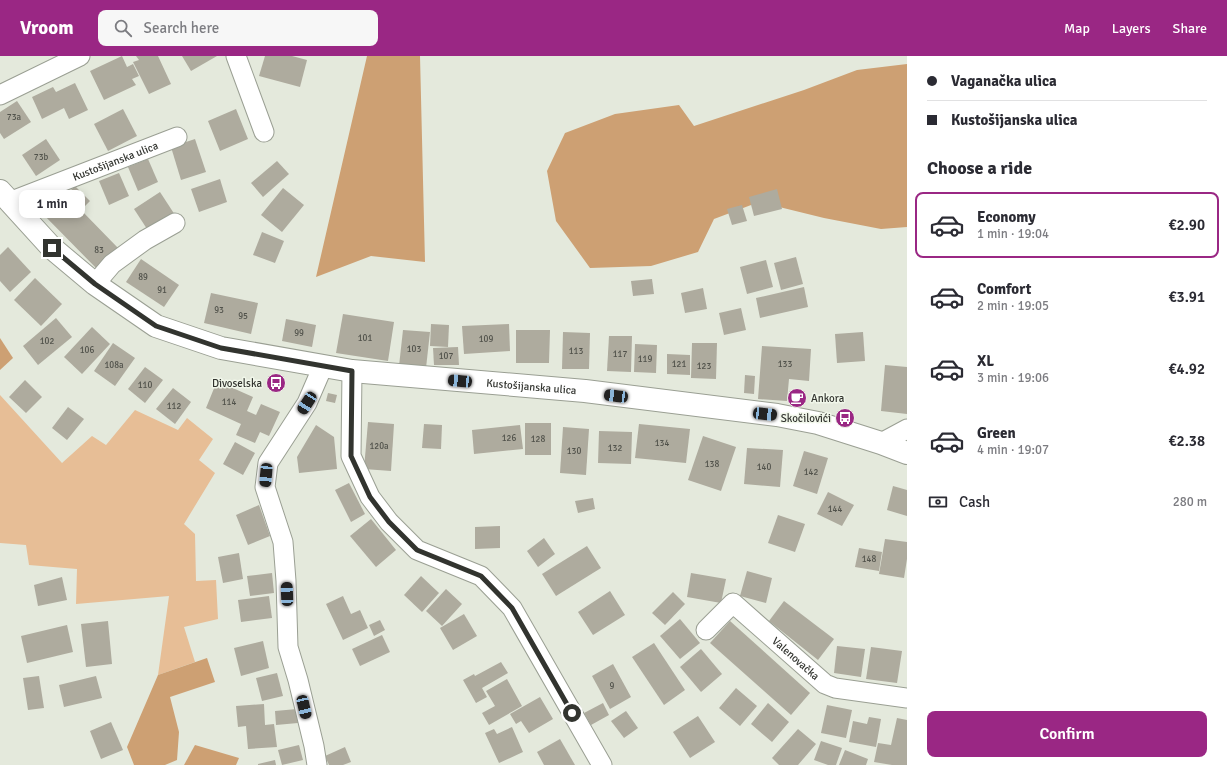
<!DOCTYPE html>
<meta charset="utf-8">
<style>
body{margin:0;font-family:Signika,sans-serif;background:#f7f7f7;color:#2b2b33;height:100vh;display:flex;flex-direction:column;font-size:15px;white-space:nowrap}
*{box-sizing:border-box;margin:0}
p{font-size:13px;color:#7c7c81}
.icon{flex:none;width:22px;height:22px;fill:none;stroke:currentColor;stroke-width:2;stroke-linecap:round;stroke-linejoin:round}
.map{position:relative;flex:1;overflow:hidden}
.sheet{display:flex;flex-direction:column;background:#fff;width:320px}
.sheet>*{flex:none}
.banner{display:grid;align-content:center;height:88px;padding:0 20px;background:#fff}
.end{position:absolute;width:18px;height:18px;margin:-9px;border:5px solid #32342f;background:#fff;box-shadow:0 0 0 2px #fff}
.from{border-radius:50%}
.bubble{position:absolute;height:28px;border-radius:8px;background:#fff;box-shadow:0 2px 10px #0003;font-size:13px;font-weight:600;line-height:28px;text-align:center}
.car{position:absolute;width:12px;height:24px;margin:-12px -6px;border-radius:5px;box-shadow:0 0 3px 1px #0007;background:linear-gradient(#222 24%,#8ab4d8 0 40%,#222 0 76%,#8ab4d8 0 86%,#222 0)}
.banner b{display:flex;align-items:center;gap:14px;height:38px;font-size:15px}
.banner b+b{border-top:1px solid #e1e1e2}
.banner i{width:10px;height:10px;background:#2b2b33}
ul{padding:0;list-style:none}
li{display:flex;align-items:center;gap:12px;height:66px;margin:0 8px 6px;padding:0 12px;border:2px solid transparent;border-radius:8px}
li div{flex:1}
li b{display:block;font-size:15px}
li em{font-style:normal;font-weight:600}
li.selected{border-color:#9a2784}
li>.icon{width:36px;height:36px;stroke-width:1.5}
h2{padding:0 20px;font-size:18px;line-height:48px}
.pay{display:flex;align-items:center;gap:10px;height:44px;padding:0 20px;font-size:15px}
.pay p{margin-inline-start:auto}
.button{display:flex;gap:8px;margin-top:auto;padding:8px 20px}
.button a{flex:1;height:46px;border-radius:8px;background:#9a2784;color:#fff;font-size:16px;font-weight:600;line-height:46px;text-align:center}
header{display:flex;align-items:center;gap:24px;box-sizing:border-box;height:56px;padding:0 20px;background:#9a2784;color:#fff}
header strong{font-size:19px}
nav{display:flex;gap:22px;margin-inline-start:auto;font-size:14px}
.search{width:280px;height:36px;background:#f7f7f7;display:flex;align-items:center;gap:10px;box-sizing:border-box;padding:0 14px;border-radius:8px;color:#7c7c81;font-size:15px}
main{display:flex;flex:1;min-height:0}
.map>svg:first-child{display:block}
.green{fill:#e7be96}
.forest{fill:#cda073}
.building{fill:#aeab9e}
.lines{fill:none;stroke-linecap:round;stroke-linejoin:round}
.minor-casing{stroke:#9a9f93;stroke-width:21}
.tertiary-casing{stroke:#9a9f93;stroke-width:24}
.minor{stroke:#fff;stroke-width:19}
.tertiary{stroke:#fff;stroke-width:22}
.route{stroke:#32342f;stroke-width:5}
.labels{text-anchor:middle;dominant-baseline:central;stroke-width:3;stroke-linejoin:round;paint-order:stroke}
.number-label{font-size:9px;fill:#51524b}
.street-label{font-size:11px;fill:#32342f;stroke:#f1f7ea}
.poi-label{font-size:11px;fill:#32342f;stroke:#f1f7ea;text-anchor:end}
</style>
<header>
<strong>Vroom</strong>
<div class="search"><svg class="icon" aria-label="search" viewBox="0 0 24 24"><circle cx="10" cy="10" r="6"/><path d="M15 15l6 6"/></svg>Search here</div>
<nav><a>Map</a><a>Layers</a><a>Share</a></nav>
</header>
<main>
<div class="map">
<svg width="907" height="709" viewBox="0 0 907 709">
<rect width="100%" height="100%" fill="#e4e9dc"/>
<polygon class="green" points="0,339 62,407 92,380 106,389 135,354 178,374 187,362 213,383 199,404 215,417 184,468 195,478 196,525 216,524 218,563 184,571 195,606 158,619 169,540 76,548 77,513 29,509 26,489 0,487"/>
<g class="forest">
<polygon points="367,0 420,0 425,206 371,200 316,221"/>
<polygon points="907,8 907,171 881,173 824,162 759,146 714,163 698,196 651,210 590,212 556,165 547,115 565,77 615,58 679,49 694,70 804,34 857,14"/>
<polygon points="0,282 13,302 0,314"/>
<polygon points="207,602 215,626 170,641 179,676 177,704 165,709 134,709 127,691 158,619"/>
<polygon points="195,689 239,702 236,709 184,709"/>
</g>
<g class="building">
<polygon points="122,0 127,11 133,8 139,20 132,23 136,29 104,44 90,15"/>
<polygon points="136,0 158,0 171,28 149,38 133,6 139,4"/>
<polygon points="182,0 217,0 191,15"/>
<polygon points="265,0 292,0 307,4 300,31 259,20"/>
<polygon points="75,27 88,54 69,63 64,52 42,63 32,41 53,31 56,36"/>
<polygon points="17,45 31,66 4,83 0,77 0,56"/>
<polygon points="123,53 137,80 108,95 94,68"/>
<polygon points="236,53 248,83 220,95 208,65"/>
<polygon points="46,83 60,104 36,120 22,99"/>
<polygon points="195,83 206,116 181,124 171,91"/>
<polygon points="148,103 158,126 138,135 128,111"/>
<polygon points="277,105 289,118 263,141 251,127"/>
<polygon points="119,117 129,140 109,149 99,125"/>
<polygon points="220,123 227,146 199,156 191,133"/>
<polygon points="75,130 90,145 81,154 118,192 97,213 40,155 58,137 63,142"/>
<polygon points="283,132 304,149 282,176 261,159"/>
<polygon points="777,133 782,153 754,160 749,141"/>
<polygon points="160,136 175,159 149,176 134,153"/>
<polygon points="742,149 747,165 732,169 727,153"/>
<polygon points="262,176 284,185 275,207 253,199"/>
<polygon points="8,191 31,216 10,236 0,225 0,199"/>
<polygon points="796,201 803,228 781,234 774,207"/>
<polygon points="141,203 179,229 164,251 126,226"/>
<polygon points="766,204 773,231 747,238 740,211"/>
<polygon points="35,222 62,248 41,270 14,244"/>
<polygon points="652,223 654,238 633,240 631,225"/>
<polygon points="804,231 808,251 760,262 756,242"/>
<polygon points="703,232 707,253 685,257 681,237"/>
<polygon points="211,237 258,247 251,278 204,267"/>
<polygon points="741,252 746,274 724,279 719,257"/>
<polygon points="343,258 394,266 388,305 336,297"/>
<polygon points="56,262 72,281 38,309 23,290"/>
<polygon points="286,263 316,269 312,291 282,285"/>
<polygon points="431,268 449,269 448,291 430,290"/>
<polygon points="509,268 510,295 464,298 462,270"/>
<polygon points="92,271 110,288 82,318 64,301"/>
<polygon points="403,274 430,276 426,312 399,310"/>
<polygon points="516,274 550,274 549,307 516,307"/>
<polygon points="563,276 590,277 589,313 562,313"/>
<polygon points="863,276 865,305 837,307 835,278"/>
<polygon points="609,280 632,280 631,316 607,315"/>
<polygon points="113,287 135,302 115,330 94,315"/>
<polygon points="692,287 717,287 716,323 691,322"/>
<polygon points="635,288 657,289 656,317 634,316"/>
<polygon points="762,290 811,293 809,325 789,323 787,345 758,343"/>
<polygon points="458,291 459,309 434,309 433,292"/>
<polygon points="667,298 690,299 690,319 667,318"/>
<polygon points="885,309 907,311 907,358 881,355"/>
<polygon points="145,311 163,324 145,347 128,333"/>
<polygon points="745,319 755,320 754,338 744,337"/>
<polygon points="25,324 42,341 26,357 9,341"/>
<polygon points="217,325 253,341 247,355 256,359 261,348 280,356 269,380 260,376 255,387 236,379 241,368 206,352"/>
<polygon points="173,332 191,346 175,368 156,353"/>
<polygon points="328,337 337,339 335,347 326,345"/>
<polygon points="68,351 84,363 67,384 52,372"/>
<polygon points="368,366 394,368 391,415 364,413"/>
<rect x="525" y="367" width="26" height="32"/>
<polygon points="424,368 442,369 441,393 422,392"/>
<polygon points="639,368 690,373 686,407 635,402"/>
<polygon points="316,369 334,381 337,413 299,417 297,401"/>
<polygon points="520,369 523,393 474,398 472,374"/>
<polygon points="563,371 589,373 586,419 560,417"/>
<polygon points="599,375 632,376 631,408 598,407"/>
<polygon points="703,380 736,391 721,435 688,424"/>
<polygon points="235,386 255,397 243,419 223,408"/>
<polygon points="747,392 783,394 780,431 744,428"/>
<polygon points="804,395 828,402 817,438 793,430"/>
<polygon points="349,427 365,458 351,466 335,434"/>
<polygon points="893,430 907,434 907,460 887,454"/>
<polygon points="828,436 854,449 842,470 817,458"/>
<polygon points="593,442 595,453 578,457 575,445"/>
<polygon points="259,449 270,480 248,489 236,459"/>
<polygon points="778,459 805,468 795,496 768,487"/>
<polygon points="371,463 396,494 376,511 350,480"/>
<polygon points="500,470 500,492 475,493 475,471"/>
<polygon points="544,482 555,498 538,511 527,495"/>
<polygon points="885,483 907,486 907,503 904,522 879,518"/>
<polygon points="587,490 601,512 556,540 542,518"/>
<polygon points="859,492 882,496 879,515 855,511"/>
<polygon points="239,497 243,523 223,527 218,501"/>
<polygon points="747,515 772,522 766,547 740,540"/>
<polygon points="272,517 274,537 250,540 247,520"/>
<polygon points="691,517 726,523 721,547 687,541"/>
<polygon points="421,520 439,537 422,556 404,539"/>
<polygon points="62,521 67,544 38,550 34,529"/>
<polygon points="446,533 462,548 442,570 426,555"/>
<polygon points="610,535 625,559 593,579 578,556"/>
<polygon points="673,536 685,548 665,569 652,557"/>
<polygon points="269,540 272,562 241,566 238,544"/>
<polygon points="343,540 351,558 360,554 368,572 343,584 326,548"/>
<polygon points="784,545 834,583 818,604 769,565"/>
<polygon points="464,558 477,580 453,594 440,572"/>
<polygon points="680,563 700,587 680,603 660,580"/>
<polygon points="380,564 385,574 374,580 369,569"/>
<polygon points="108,565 112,608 86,611 81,568"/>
<polygon points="730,565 810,637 791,659 710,587"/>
<polygon points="67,569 73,596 27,607 21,580"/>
<polygon points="382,579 390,596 360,610 352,593"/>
<polygon points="263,585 269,612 241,620 234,592"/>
<polygon points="654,587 685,634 664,649 632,601"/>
<polygon points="837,590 865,593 861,621 834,617"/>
<polygon points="871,591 902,595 897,627 866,623"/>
<polygon points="701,593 722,618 701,636 680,611"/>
<polygon points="501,606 508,617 482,632 487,641 476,647 463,624 474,618 475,620"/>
<polygon points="613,608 631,641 610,653 592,620"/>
<polygon points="277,617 283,640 262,645 256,622"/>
<polygon points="39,620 44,652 28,654 23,622"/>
<polygon points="96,620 102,642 64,651 59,629"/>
<polygon points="507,623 522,650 489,669 482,657 495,650 486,635"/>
<polygon points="736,632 757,650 740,670 719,652"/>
<polygon points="540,641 553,663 529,677 521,665 516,668 510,658"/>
<polygon points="603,647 609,659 591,669 584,657"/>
<polygon points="768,647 789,666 772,686 751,668"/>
<polygon points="264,648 265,669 274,668 277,691 248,693 246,670 238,671 236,650"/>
<polygon points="827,649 852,654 846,682 821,677"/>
<polygon points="297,653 298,667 276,669 275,655"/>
<polygon points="626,655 638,672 624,682 611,665"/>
<polygon points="698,660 715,686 690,702 673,676"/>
<polygon points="869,661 881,663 876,691 849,686 853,665 867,668"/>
<polygon points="897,662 907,664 907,709 892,709 874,706 878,687 891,689"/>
<polygon points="111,666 123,694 101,703 90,675"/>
<polygon points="512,671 523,696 499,707 485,677 494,673 497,678"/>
<polygon points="798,673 816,688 798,709 779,709 772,702"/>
<polygon points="560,683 575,709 544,709 537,696"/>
<polygon points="821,685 842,692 836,709 828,709 814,704"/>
<polygon points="299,689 303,704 282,709 278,694"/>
<polygon points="345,691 351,706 343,709 329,709 325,700"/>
<polygon points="845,694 868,703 866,709 839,709"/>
<polygon points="275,704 276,709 258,709 258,708"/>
</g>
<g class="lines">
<defs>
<g id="minor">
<polyline points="236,0 264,76"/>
<polyline points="0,39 80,0"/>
<path id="s1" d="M9,146L177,81"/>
<polyline points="95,228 112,208 145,184 175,167"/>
<polyline points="352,315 351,400 370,441 389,466 417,494 481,520 512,552 602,709"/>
<polyline points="881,387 907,373"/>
<path id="s2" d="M706,574L733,547L825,628L835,632L907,642"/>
<polyline points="317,709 314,690 298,624 288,591 286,525 283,486 265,431 268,407 307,347 323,310"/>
</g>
<g id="tertiary">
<path id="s3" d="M0,135L52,192L95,228L156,270L221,292L352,315L585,335L777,359L818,367L881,387L907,397"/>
</g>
</defs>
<use href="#minor" class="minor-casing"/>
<use href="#tertiary" class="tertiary-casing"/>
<use href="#minor" class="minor"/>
<use href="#tertiary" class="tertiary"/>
</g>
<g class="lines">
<polyline class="route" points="52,192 95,228 156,270 221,292 352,315 351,400 370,441 389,466 417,494 481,520 512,552 572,657"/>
</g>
<defs>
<symbol id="bus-disc" viewBox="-11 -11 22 22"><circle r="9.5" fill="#9a2784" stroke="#f1f7ea"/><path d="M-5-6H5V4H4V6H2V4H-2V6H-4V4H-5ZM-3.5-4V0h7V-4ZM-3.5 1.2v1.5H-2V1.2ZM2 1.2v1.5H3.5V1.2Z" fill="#fff"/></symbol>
<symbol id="cafe-disc" viewBox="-11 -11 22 22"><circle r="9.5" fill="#9a2784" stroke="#f1f7ea"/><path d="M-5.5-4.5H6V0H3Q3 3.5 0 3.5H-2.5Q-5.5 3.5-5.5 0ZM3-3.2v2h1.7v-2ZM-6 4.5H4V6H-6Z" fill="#fff"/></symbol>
</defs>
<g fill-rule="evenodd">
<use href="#bus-disc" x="265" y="316" width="22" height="22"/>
<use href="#cafe-disc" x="786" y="331" width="22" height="22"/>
<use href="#bus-disc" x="834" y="351" width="22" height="22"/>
</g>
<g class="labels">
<g class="number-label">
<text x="14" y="61">73a</text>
<text x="41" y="101">73b</text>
<text x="99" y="194">83</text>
<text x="143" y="221">89</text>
<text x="162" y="234">91</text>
<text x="219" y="254">93</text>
<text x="243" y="260">95</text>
<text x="299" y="277">99</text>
<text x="365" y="282">101</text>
<text x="486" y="283">109</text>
<text x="47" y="285">102</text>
<text x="414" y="293">103</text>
<text x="87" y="294">106</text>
<text x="576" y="295">113</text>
<text x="620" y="298">117</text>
<text x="446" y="300">107</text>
<text x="645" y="303">119</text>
<text x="679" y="308">121</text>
<text x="785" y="308">133</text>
<text x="114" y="309">108a</text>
<text x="704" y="310">123</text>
<text x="145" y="329">110</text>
<text x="229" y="346">114</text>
<text x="174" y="350">112</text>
<text x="509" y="382">126</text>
<text x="538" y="383">128</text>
<text x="662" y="387">134</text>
<text x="379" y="390">120a</text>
<text x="615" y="392">132</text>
<text x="574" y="395">130</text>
<text x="712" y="408">138</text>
<text x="764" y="411">140</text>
<text x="811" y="416">142</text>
<text x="835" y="453">144</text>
<text x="869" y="503">148</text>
<text x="612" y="630">9</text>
</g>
<g class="street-label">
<text stroke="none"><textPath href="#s1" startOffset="114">Kustošijanska ulica</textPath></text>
<text stroke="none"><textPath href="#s3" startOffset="589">Kustošijanska ulica</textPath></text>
<text stroke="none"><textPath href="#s2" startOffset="122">Valenovačka</textPath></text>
</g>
<g class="poi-label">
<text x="262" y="327">Divoselska</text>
<text x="811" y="342" text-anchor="start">Ankora</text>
<text x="831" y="362">Skočilovići</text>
</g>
</g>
</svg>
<i class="end from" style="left:572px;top:657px"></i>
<i class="end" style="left:52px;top:192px"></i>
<div class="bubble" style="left:19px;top:134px;width:66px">1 min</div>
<i class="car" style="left:460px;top:325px;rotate:275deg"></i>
<i class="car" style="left:616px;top:340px;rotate:277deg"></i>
<i class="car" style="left:307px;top:347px;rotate:213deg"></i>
<i class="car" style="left:765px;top:358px;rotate:96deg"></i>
<i class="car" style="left:266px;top:419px;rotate:185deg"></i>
<i class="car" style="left:287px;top:538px;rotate:358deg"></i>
<i class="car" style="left:304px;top:651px;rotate:167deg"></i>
</div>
<section class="sheet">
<div class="banner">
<b><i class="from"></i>Vaganačka ulica</b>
<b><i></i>Kustošijanska ulica</b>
</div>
<h2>Choose a ride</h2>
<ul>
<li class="selected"><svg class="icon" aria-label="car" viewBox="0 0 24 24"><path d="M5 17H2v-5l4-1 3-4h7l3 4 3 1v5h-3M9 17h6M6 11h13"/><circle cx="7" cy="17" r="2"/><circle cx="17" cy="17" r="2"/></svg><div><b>Economy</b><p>1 min · 19:04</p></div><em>€2.90</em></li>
<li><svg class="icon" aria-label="car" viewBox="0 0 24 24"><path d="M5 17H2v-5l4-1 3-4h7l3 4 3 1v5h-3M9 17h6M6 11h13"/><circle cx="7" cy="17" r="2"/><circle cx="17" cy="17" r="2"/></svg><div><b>Comfort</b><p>2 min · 19:05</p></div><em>€3.91</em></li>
<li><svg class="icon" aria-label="car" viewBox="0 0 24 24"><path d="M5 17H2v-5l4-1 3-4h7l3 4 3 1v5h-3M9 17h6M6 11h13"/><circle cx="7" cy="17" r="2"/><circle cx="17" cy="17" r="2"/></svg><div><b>XL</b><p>3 min · 19:06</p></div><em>€4.92</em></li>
<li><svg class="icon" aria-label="car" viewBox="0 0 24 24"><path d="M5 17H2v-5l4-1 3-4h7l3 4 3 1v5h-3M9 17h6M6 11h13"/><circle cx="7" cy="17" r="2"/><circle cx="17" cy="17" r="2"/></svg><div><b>Green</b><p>4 min · 19:07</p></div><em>€2.38</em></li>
</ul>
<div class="pay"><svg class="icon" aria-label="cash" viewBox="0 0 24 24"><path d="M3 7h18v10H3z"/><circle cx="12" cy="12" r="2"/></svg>Cash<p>280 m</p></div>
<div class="button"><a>Confirm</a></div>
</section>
</main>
